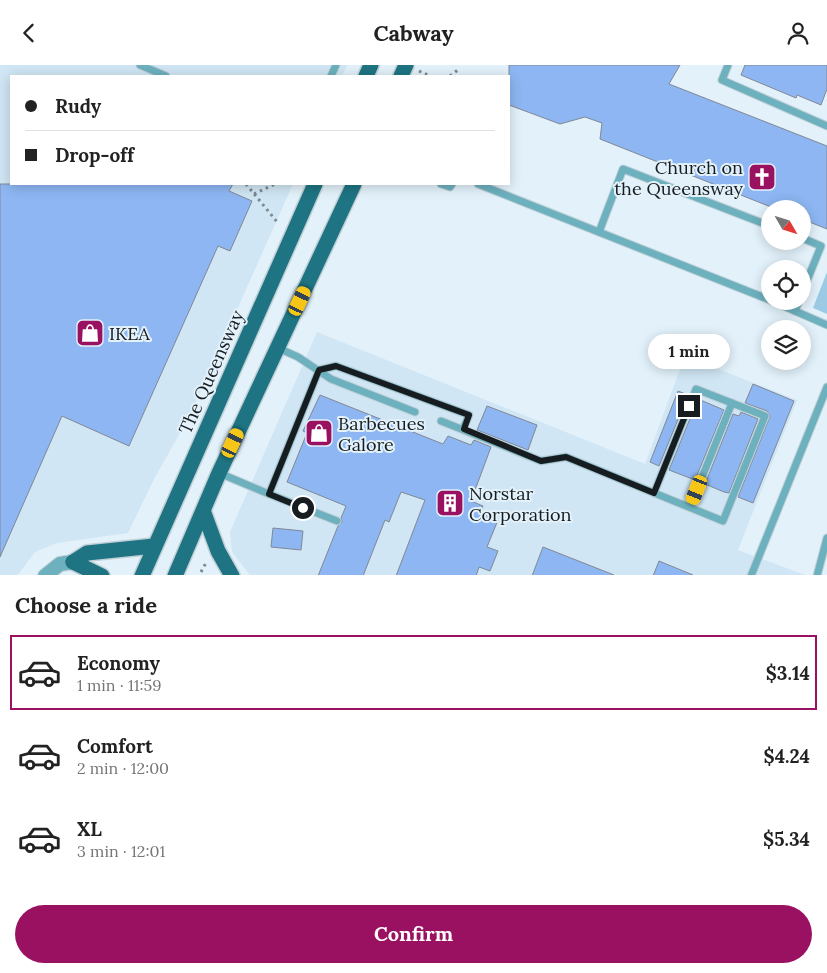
<!DOCTYPE html>
<meta charset="utf-8">
<style>
body{margin:0;font-family:Lora,serif;background:#f6f6f6;color:#222;height:100vh;display:flex;flex-direction:column;font-size:19px;white-space:nowrap}
*{box-sizing:border-box;margin:0}
p{font-size:16px;color:#767676}
.icon{flex:none;width:28px;height:28px;fill:none;stroke:currentColor;stroke-width:2;stroke-linecap:round;stroke-linejoin:round}
.map{position:relative;height:510px;overflow:hidden}
.details{display:flex;flex-direction:column;background:#fff;flex:1}
.details>*{flex:none}
.guide{position:absolute;left:10px;top:10px;width:500px;height:110px;border-radius:0px;box-shadow:0 2px 12px #0003;display:grid;align-content:center;height:110px;padding:0 15px;background:#fff}
.needle{width:32px;rotate:129deg}
.buttons{position:absolute;left:761px;top:135px;display:grid;gap:10px}
.buttons a{display:grid;place-items:center;width:50px;height:50px;border-radius:50%;background:#fff;box-shadow:0 2px 12px #0003;font-size:25px}
.end{position:absolute;width:22px;height:22px;margin:-11px;border:6px solid #161c1f;background:#fff;box-shadow:0 0 0 2px #fff}
.from{border-radius:50%}
.bubble{position:absolute;height:35px;border-radius:18px;background:#fff;box-shadow:0 2px 12px #0003;font-size:16px;font-weight:700;line-height:35px;text-align:center}
.car{position:absolute;width:15px;height:30px;margin:-15px -8px;border-radius:6px;box-shadow:0 0 4px 1px #0007;background:linear-gradient(#f5c518 24%,#345 0 40%,#f5c518 0 76%,#345 0 86%,#f5c518 0)}
.guide b{display:flex;align-items:center;gap:18px;height:48px;font-size:19px}
.guide b+b{border-top:1px solid #e0e0e0}
.guide i{width:12px;height:12px;background:#222}
ul{padding:0;list-style:none}
li{display:flex;align-items:center;gap:15px;height:75px;margin:0 10px 8px;padding:0 5px;border:2px solid transparent;border-radius:0px}
li div{flex:1}
li b{display:block;font-size:19px}
li em{font-style:normal;font-weight:700}
li.active{border-color:#9b1162}
li>.icon{width:45px;height:45px;stroke-width:1.5}
h2{padding:0 15px;font-size:22px;line-height:60px}
.action{display:flex;gap:10px;margin-top:auto;padding:10px 15px}
.action a{flex:1;height:58px;border-radius:30px;background:#9b1162;color:#fff;font-size:20px;font-weight:700;line-height:58px;text-align:center}
header{display:flex;justify-content:space-between;align-items:center;height:65px;padding:0 15px;background:#fff;font-size:22px;font-weight:700}
.map>svg:first-child{display:block}
.built{fill:#d0e6f4}
.green{fill:#9ccae5}
.building{fill:#8db6f2;stroke:#818894}
.lines{fill:none;stroke-linecap:round;stroke-linejoin:round}
.lane-casing{stroke:#c1cfd7;stroke-width:9}
.street-casing{stroke:#c1cfd7;stroke-width:16}
.primary-casing{stroke:#c1cfd7;stroke-width:18}
.path{stroke:#7d888e;stroke-width:3;stroke-dasharray:2.5 4;stroke-linecap:butt}
.lane{stroke:#6db1be;stroke-width:7}
.street{stroke:#6db1be;stroke-width:14}
.primary{stroke:#1e7482;stroke-width:15}
.route{stroke:#161c1f;stroke-width:6}
.labels{text-anchor:middle;dominant-baseline:central;stroke-width:4;stroke-linejoin:round;paint-order:stroke}
.poi-label{font-size:18px;fill:#161c1f;stroke:#e2f1fa;text-anchor:start}
.street-label{font-size:18px;fill:#161c1f;stroke:#e2f1fa}
</style>
<header><svg class="icon" aria-label="back" viewBox="0 0 24 24"><path d="M15 5l-7 7 7 7"/></svg>Cabway<svg class="icon" aria-label="person" viewBox="0 0 24 24"><circle cx="12" cy="8" r="4"/><path d="M4 21q1-7 8-7t8 7"/></svg></header>
<div class="map">
<svg width="827" height="511" viewBox="0 0 827 511">
<rect width="100%" height="100%" fill="#e2f1fa"/>
<g class="built">
<polygon points="0,0 347,0 342,11 11,11 11,119 293,119 189,352 154,414 128,468 57,478 35,487 17,511 0,510"/>
<polygon points="317,267 645,399 685,291 797,335 738,485 805,510 250,510 232,487 230,467"/>
</g>
<polygon class="green" points="827,207 827,249 813,243"/>
<g class="building">
<polygon points="509,0 680,0 669,19 827,81 827,164 802,154 802,144 776,144 600,74 602,58 585,52 560,59 509,40"/>
<polygon points="745,0 827,0 827,24 821,40 797,30 796,33 741,10"/>
<polygon points="0,119 233,119 229,126 252,136 230,186 218,181 129,381 62,351 0,492"/>
<polygon points="753,319 794,336 753,438 738,432 770,351 767,346 745,338"/>
<polygon points="678,326 688,330 659,401 650,397"/>
<polygon points="320,330 443,379 448,371 471,380 474,375 491,382 471,436 483,441 480,448 498,455 487,482 498,486 490,506 479,502 476,511 396,511 425,435 401,427 389,457 385,455 363,511 318,511 338,461 342,457 341,453 346,441 287,417 307,368 303,366"/>
<polygon points="698,334 724,345 695,415 669,405"/>
<polygon points="487,341 537,360 528,385 477,365"/>
<polygon points="741,347 758,354 729,428 724,427 705,419 733,349 739,351"/>
<polygon points="273,463 303,466 301,485 271,482"/>
<polygon points="543,482 614,510 614,511 532,511"/>
<polygon points="659,496 693,510 693,511 653,511"/>
</g>
<g class="lines">
<defs>
<g id="lane">
<polyline points="140,0 166,11"/>
<polyline points="728,0 722,15 827,61"/>
<polyline points="331,11 336,0"/>
<polyline points="441,119 450,122 452,119"/>
<polyline points="478,119 770,235"/>
<polyline points="599,167 623,104 770,161"/>
<polyline points="802,173 821,181 802,228"/>
<polyline points="772,236 827,260"/>
<polyline points="795,246 799,236"/>
<polyline points="278,283 298,292 331,314 415,347"/>
<polyline points="319,305 269,429 337,456"/>
<polyline points="319,305 336,301 469,350 463,364"/>
<polyline points="441,356 541,396 566,392 723,456 765,351 696,324 654,428"/>
<polyline points="219,408 269,429"/>
<polyline points="690,442 732,338"/>
<polyline points="751,511 827,322"/>
<polyline points="817,511 827,473"/>
</g>
<polyline id="street" points="45,511 60,499 73,497"/>
<g id="primary">
<polyline points="366,11 371,0"/>
<polyline points="401,11 406,0"/>
<polyline points="204,448 218,486 232,511"/>
<polyline points="73,497 87,488 154,481"/>
<polyline points="73,497 102,511"/>
<polyline points="142,511 315,119"/>
<polyline points="175,511 219,408 354,119"/>
</g>
</defs>
<use href="#lane" class="lane-casing"/>
<use href="#street" class="street-casing"/>
<use href="#primary" class="primary-casing"/>
<g class="path">
<polyline points="419,6 430,11"/>
<polyline points="450,11 459,4"/>
<polyline points="246,119 278,158"/>
<polyline points="254,129 275,119"/>
<polyline points="201,507 207,496"/>
</g>
<use href="#lane" class="lane"/>
<use href="#street" class="street"/>
<use href="#primary" class="primary"/>
</g>
<g class="lines">
<polyline class="route" points="303,443 269,429 319,305 336,301 469,350 464,364 541,396 566,392 654,428 689,341"/>
</g>
<defs>
<symbol id="church-square" viewBox="-11 -11 22 22"><rect x="-9" y="-9" width="18" height="18" rx="4" fill="#9b1162" stroke="#e2f1fa"/><path d="M-1.2-6h2.4v3.5h3.3v2.4h-3.3V6h-2.4V-.1h-3.3v-2.4h3.3Z" fill="#fff"/></symbol>
<symbol id="shop-square" viewBox="-11 -11 22 22"><rect x="-9" y="-9" width="18" height="18" rx="4" fill="#9b1162" stroke="#e2f1fa"/><path d="M-5-2.5h2.3a2.7 3.5 0 0 1 5.4 0H5L5.5 6h-11ZM-1.5-2.5h3a1.5 2.3 0 0 0-3 0Z" fill="#fff"/></symbol>
<symbol id="building-square" viewBox="-11 -11 22 22"><rect x="-9" y="-9" width="18" height="18" rx="4" fill="#9b1162" stroke="#e2f1fa"/><path d="M-4-6H4V6H1V3H-1V6H-4ZM-2.5-4.3h1.7v1.8h-1.7ZM.8-4.3h1.7v1.8H.8ZM-2.5-1h1.7V.8h-1.7ZM.8-1h1.7V.8H.8Z" fill="#fff"/></symbol>
</defs>
<g fill-rule="evenodd">
<use href="#church-square" x="746" y="96" width="32" height="32"/>
<use href="#shop-square" x="74" y="252" width="32" height="32"/>
<use href="#shop-square" x="303" y="352" width="32" height="32"/>
<use href="#building-square" x="434" y="422" width="32" height="32"/>
</g>
<g class="labels">
<g class="poi-label">
<text x="743" y="102" text-anchor="end">Church on<tspan x="743" dy="21">the Queensway</tspan></text>
<text x="109" y="268">IKEA</text>
<text x="338" y="358">Barbecues<tspan x="338" dy="21">Galore</tspan></text>
<text x="469" y="428">Norstar<tspan x="469" dy="21">Corporation</tspan></text>
</g>
<g class="street-label">
<text transform="translate(211 307) rotate(-66)">The Queensway</text>
</g>
</g>
</svg>
<div class="buttons">
<a><svg class="needle" viewBox="-14 -14 28 28"><path d="M0-13l5 13h-10z" fill="#e53935"/><path d="M0 13l5-13h-10z" fill="#767676"/></svg></a>
<a><svg class="icon" aria-label="locate" viewBox="0 0 24 24"><circle cx="12" cy="12" r="6"/><path d="M12 2v4M12 18v4M2 12h4M18 12h4"/></svg></a>
<a><svg class="icon" aria-label="layers" viewBox="0 0 24 24"><path d="M12 4l9 5-9 5-9-5zM3 14l9 5 9-5"/></svg></a>
</div>
<i class="end from" style="left:303px;top:443px"></i>
<i class="end" style="left:689px;top:341px"></i>
<div class="bubble" style="left:648px;top:269px;width:82px">1 min</div>
<i class="car" style="left:300px;top:236px;rotate:25deg"></i>
<i class="car" style="left:233px;top:378px;rotate:25deg"></i>
<i class="car" style="left:697px;top:425px;rotate:202deg"></i>
<div class="guide">
<b><i class="from"></i>Rudy</b>
<b><i></i>Drop-off</b>
</div>
</div>
<section class="details">
<h2>Choose a ride</h2>
<ul>
<li class="active"><svg class="icon" aria-label="car" viewBox="0 0 24 24"><path d="M5 17H2v-5l4-1 3-4h7l3 4 3 1v5h-3M9 17h6M6 11h13"/><circle cx="7" cy="17" r="2"/><circle cx="17" cy="17" r="2"/></svg><div><b>Economy</b><p>1 min · 11:59</p></div><em>$3.14</em></li>
<li><svg class="icon" aria-label="car" viewBox="0 0 24 24"><path d="M5 17H2v-5l4-1 3-4h7l3 4 3 1v5h-3M9 17h6M6 11h13"/><circle cx="7" cy="17" r="2"/><circle cx="17" cy="17" r="2"/></svg><div><b>Comfort</b><p>2 min · 12:00</p></div><em>$4.24</em></li>
<li><svg class="icon" aria-label="car" viewBox="0 0 24 24"><path d="M5 17H2v-5l4-1 3-4h7l3 4 3 1v5h-3M9 17h6M6 11h13"/><circle cx="7" cy="17" r="2"/><circle cx="17" cy="17" r="2"/></svg><div><b>XL</b><p>3 min · 12:01</p></div><em>$5.34</em></li>
</ul>
<div class="action"><a>Confirm</a></div>
</section>
